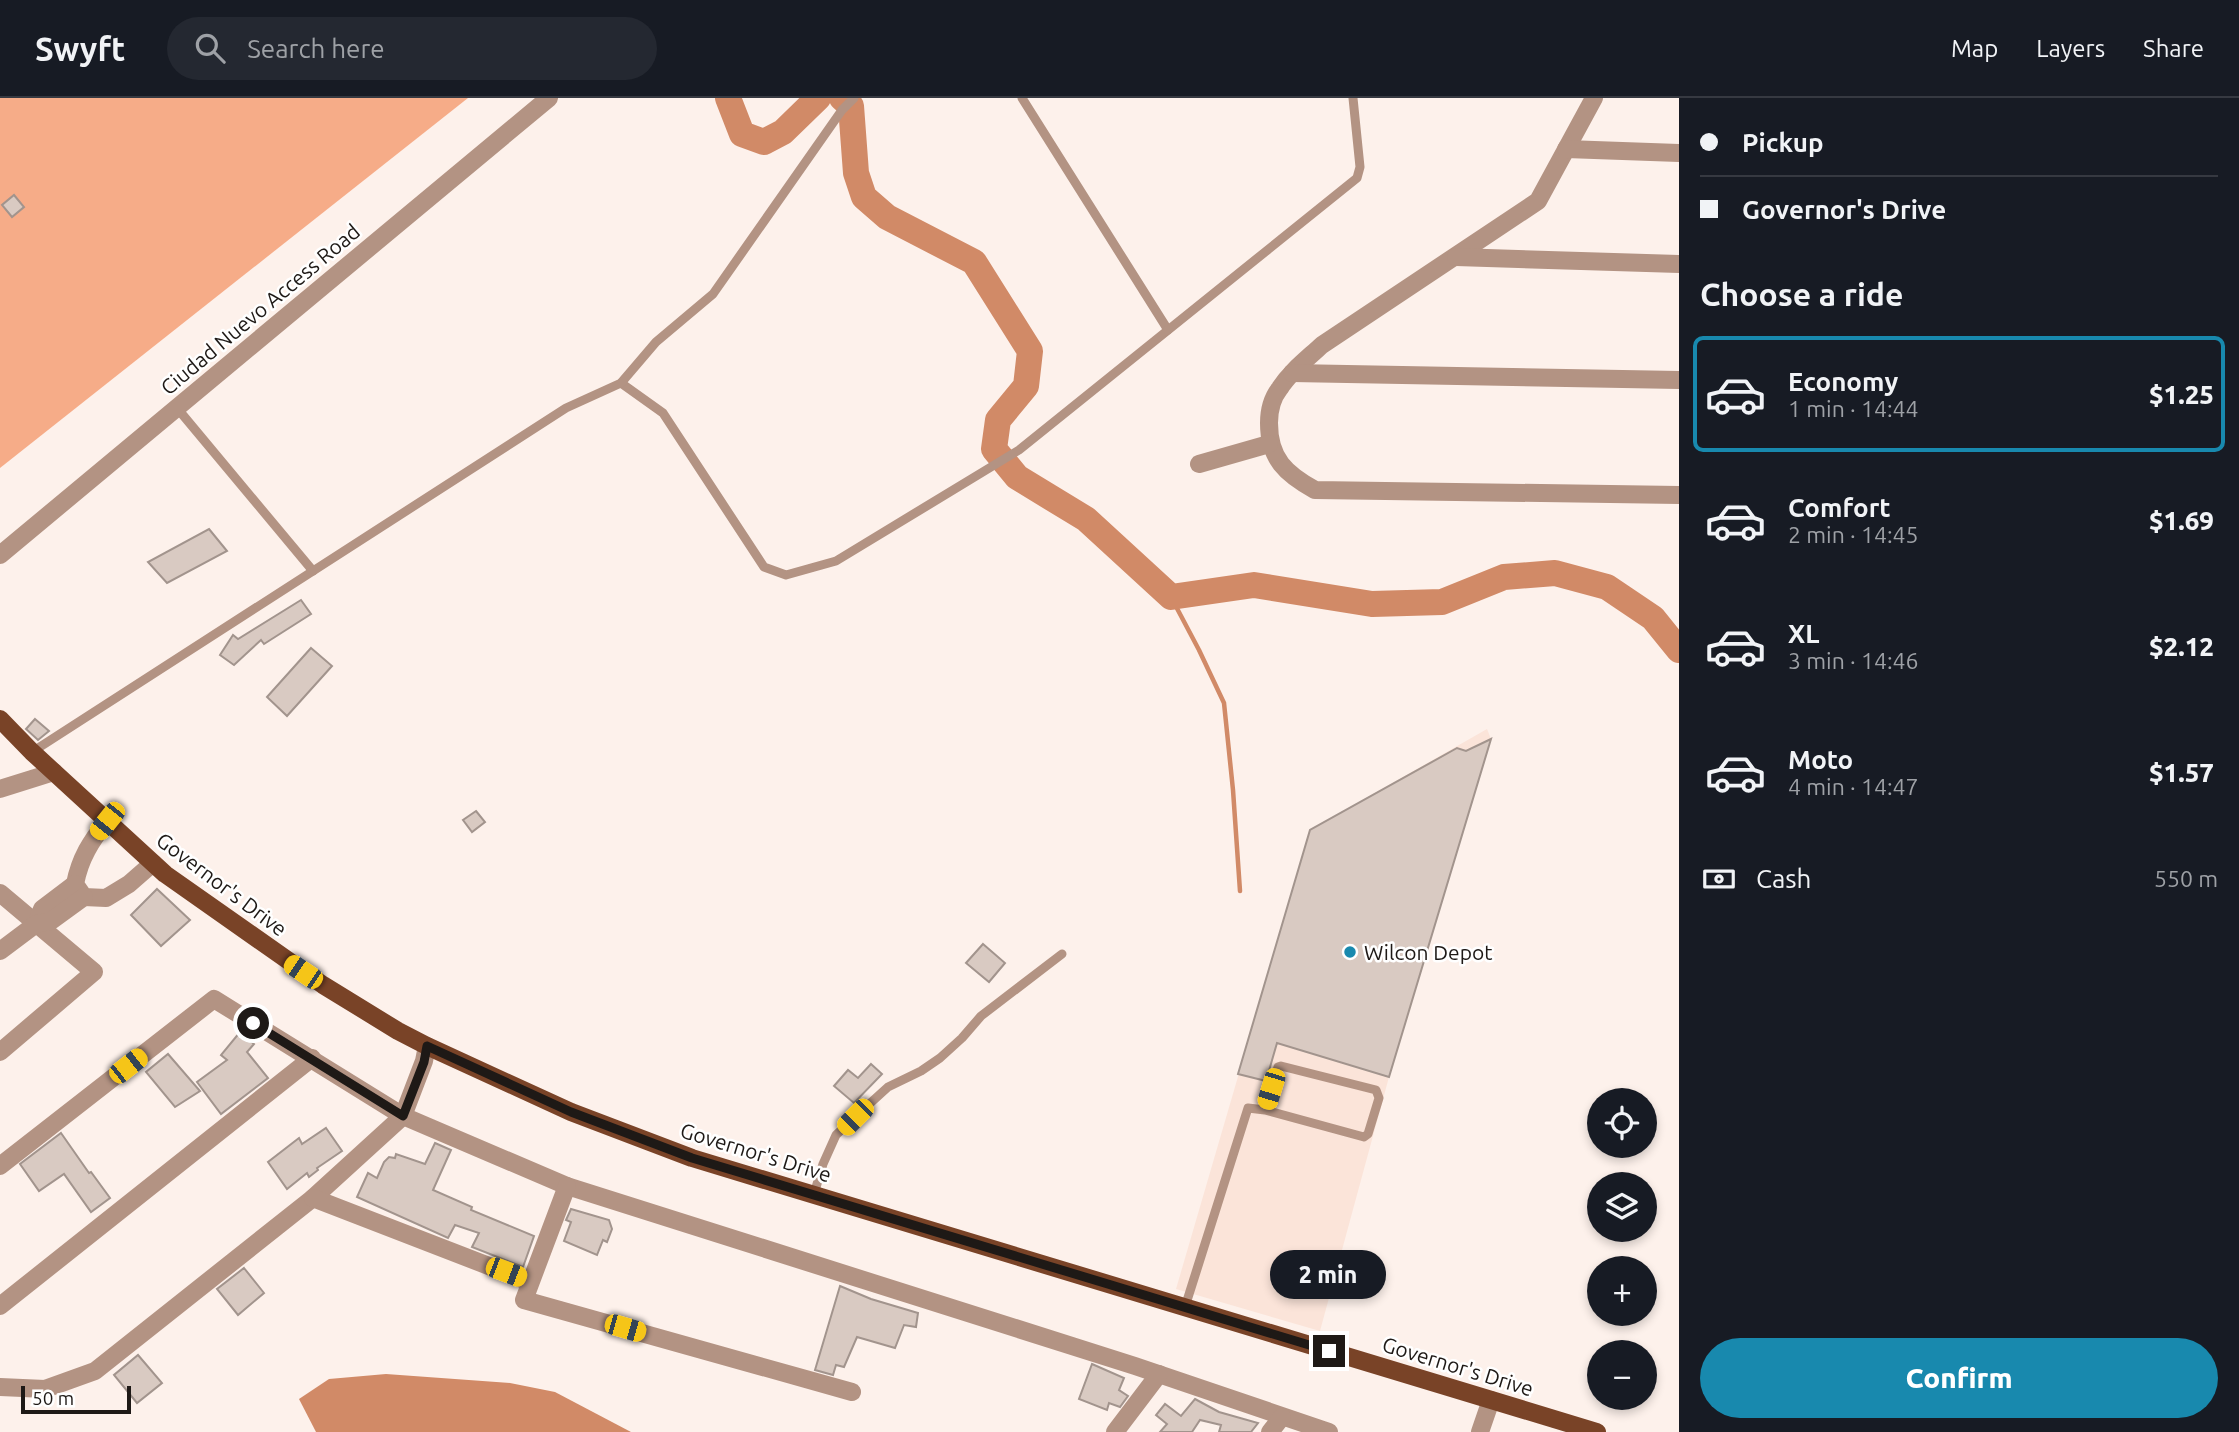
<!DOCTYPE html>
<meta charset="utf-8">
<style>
body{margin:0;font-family:Ubuntu,sans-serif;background:#242831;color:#f1f3f6;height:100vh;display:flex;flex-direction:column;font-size:26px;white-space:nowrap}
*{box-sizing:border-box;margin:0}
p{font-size:23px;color:#9ea1a6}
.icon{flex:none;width:38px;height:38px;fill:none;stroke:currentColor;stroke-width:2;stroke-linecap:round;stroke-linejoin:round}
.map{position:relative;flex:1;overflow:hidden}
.panel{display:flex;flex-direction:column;background:#171b24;width:560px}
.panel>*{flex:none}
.banner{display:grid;align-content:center;height:154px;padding:0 21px;background:#171b24}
.fabs{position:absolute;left:1587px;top:990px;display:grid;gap:14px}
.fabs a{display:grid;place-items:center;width:70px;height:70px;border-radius:50%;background:#171b24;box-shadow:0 4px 10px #0003;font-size:35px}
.scale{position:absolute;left:21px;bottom:18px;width:110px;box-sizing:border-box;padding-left:7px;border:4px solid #1e1916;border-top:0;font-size:19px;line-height:24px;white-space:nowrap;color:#1e1916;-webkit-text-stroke:5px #fff;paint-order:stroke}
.end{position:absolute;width:32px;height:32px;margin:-16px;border:9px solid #1e1916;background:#fff;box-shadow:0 0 0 4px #fff}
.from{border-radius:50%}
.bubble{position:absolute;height:49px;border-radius:24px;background:#171b24;box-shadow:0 4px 10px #0003;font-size:23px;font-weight:800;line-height:49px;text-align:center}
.car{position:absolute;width:21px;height:42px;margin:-21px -10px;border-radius:9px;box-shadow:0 0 5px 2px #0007;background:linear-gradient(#f5c518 24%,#345 0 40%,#f5c518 0 76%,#345 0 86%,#f5c518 0)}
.banner b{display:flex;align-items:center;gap:24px;height:66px;font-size:26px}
.banner b+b{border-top:2px solid #363941}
.banner i{width:18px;height:18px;background:#f1f3f6}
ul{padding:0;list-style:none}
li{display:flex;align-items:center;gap:21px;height:116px;margin:0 14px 10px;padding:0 7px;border:4px solid transparent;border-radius:10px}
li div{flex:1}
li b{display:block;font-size:26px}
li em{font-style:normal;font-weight:800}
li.on{border-color:#1889ae}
li>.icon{width:63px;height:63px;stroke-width:1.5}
h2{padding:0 21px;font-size:32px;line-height:84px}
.pay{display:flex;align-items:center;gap:18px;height:77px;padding:0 21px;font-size:26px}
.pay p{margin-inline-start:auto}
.action{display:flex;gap:14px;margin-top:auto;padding:14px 21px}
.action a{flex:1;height:80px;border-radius:42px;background:#1889ae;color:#fff;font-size:28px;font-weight:800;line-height:80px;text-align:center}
header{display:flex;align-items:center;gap:42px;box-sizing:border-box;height:98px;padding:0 35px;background:#171b24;border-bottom:2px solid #363941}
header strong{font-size:33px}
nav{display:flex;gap:38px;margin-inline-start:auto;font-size:24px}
.search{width:490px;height:63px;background:#242831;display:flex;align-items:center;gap:18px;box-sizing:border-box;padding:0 24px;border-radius:38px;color:#9ea1a6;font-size:26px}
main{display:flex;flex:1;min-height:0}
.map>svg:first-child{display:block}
.built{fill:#fbe4d9}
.forest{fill:#f6ac88}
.water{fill:#d18a67}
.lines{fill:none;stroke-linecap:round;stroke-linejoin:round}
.stream{stroke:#d18a67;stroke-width:4.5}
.river{stroke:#d18a67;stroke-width:26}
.building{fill:#d9cac2;stroke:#a2948d;stroke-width:2}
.service{stroke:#b39383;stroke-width:9}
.minor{stroke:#b39383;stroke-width:18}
.tertiary{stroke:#b39383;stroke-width:18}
.primary{stroke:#794327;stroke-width:18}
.route{stroke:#1e1916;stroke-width:9}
.poi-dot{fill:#1889ae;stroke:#fff;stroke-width:2.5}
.labels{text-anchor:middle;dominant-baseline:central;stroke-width:5;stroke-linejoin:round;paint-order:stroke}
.street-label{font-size:21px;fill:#1e1916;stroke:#fff}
.poi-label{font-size:21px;fill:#1e1916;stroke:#fff;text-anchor:start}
</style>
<header>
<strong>Swyft</strong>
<div class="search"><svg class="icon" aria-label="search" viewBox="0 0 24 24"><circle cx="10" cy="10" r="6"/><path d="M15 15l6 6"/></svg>Search here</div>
<nav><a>Map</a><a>Layers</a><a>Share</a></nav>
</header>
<main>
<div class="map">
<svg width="1679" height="1334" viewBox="0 0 1679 1334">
<rect width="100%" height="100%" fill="#fdf1eb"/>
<polygon class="built" points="1487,631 1491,641 1389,979 1320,1233 1176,1191 1310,732"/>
<polygon class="forest" points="0,0 468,0 0,370"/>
<polygon class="water" points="386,1276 510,1285 555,1294 631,1334 316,1334 299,1301 329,1281"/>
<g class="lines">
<polyline class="stream" points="1171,499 1199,552 1224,605 1233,692 1240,793"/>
<g class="river">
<polyline points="728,0 742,36 764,44 783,34 818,0"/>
<polyline points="842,0 851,8 856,75 864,99 887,119 974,164 1030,253 1026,288 998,322 994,351 1017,379 1086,421 1171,499 1254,487 1372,506 1442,504 1504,479 1555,475 1607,489 1653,520 1679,552"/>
</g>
</g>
<g class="building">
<polygon points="14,97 24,109 12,119 2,107"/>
<polygon points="209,431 227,453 167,485 148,464"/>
<polygon points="301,502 311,516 264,546 261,542 234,567 220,557 233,537 238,541"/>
<polygon points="311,550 332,568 287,618 267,599"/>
<polygon points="35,621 49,633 38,642 26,631"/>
<polygon points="1491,641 1389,979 1277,945 1266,983 1238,976 1310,732 1457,650 1466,653"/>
<polygon points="476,713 485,724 472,734 463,722"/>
<polygon points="157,791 190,822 161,848 131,817"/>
<polygon points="983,846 1005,865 989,884 966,865"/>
<polygon points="240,934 254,946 247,954 268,980 221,1016 197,984 227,962 221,957"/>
<polygon points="168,956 200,993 175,1009 146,974"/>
<polygon points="871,966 882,976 854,1005 834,988 848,972 858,980"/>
<polygon points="326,1030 342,1053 317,1070 318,1072 309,1079 307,1075 287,1091 268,1064 299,1040 302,1046"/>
<polygon points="61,1035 89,1075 91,1074 110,1100 91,1114 64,1076 39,1093 20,1066"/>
<polygon points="435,1045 451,1052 433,1092 472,1109 471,1112 534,1138 523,1169 472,1149 479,1135 455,1127 448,1140 357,1099 368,1075 377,1080 384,1064 389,1059 395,1060 396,1056 425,1066"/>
<polygon points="571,1111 609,1122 612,1131 607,1144 603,1142 597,1157 564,1143 571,1124 566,1122"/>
<polygon points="244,1170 264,1195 238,1217 217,1191"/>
<polygon points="840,1188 871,1201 918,1215 916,1229 904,1227 895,1250 857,1239 844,1269 836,1267 833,1277 815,1272"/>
<polygon points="138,1257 162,1285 137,1305 114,1277"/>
<polygon points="1092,1266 1124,1280 1119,1292 1128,1298 1120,1309 1109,1305 1107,1312 1079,1301"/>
<polygon points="1195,1301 1219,1314 1258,1325 1251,1334 1219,1334 1221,1327 1200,1322 1192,1334 1160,1334 1167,1326 1156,1317 1165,1306 1181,1318"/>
</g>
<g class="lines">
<g class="service">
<polyline points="1022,0 1168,232"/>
<polyline points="621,285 663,315 764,469 786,477 836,463 1019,352 1357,80 1360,69 1353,0"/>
<polyline points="177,310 313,473"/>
<polyline points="32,654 566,310 621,285 656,244 713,196 842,12 854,0"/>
<polyline points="814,1096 823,1066 836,1037 855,1019 888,989 921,973 940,960 962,940 981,918 1062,856"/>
<polyline points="1185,1209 1248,1010 1265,1012 1364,1039 1368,1036 1379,1000 1376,992 1281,968 1278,969 1265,1012"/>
</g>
<g class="minor">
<path d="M1594,0L1538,103L1322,247C1307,261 1291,273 1280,290C1272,300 1269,313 1269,325C1269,361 1286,376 1315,392L1679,397"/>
<polyline points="1566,51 1679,55"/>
<polyline points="1456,159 1679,166"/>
<polyline points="1292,275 1679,282"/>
<polyline points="1199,366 1269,346"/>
<polyline points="0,691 54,674"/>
<path d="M107,723C91,743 80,760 75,786L84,799L106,800L129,786L153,765"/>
<polyline points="0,795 94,874 0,954"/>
<polyline points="36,826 42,811 75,786"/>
<polyline points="0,853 36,826 51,823 84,799"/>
<polyline points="427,948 424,963 403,1018 567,1088 1135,1268 1329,1334"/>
<polyline points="0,1068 214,901 403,1018 313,1100 95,1273 45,1291 0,1289"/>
<polyline points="567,1088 524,1202 852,1294"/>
<polyline points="313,1100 530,1184"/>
<polyline points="0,1208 312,960"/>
<polyline points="1115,1334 1159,1276"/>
<polyline points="1270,1334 1282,1319"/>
<polyline points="1480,1334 1491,1302"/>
</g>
<polyline class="tertiary" points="0,457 549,0"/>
<polyline class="primary" points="0,621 32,654 165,776 323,887 398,933 427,948 571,1014 692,1060 1597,1334"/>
</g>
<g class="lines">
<polyline class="route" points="253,925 403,1018 424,964 427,948 571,1014 692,1060 1329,1253"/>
</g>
<circle class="poi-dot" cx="1350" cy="854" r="7"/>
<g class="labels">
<g class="street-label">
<text transform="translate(260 211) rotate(-40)">Ciudad Nuevo Access Road</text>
<text transform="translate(222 786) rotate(37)">Governor's Drive</text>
<text transform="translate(756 1054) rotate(17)">Governor's Drive</text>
<text transform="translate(1458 1268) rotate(17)">Governor's Drive</text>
</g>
<g class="poi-label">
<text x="1364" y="854">Wilcon Depot</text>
</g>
</g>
</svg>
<div class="fabs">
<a><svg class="icon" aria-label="locate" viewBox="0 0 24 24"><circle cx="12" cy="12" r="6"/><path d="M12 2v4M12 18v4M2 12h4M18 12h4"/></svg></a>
<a><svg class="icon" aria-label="layers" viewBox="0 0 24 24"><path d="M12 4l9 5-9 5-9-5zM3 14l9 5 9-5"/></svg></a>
<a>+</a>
<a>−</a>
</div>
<div class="scale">50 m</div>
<i class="end from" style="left:253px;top:925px"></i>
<i class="end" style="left:1329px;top:1253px"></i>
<div class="bubble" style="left:1270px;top:1152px;width:116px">2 min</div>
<i class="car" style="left:107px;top:723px;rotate:219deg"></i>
<i class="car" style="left:303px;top:874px;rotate:304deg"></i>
<i class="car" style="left:128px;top:968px;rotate:52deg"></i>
<i class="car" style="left:1271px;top:991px;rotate:197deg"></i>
<i class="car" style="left:855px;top:1019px;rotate:225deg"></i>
<i class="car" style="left:506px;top:1174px;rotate:111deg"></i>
<i class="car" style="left:625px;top:1230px;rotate:106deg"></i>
</div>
<section class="panel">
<div class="banner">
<b><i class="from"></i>Pickup</b>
<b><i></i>Governor's Drive</b>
</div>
<h2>Choose a ride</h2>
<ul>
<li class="on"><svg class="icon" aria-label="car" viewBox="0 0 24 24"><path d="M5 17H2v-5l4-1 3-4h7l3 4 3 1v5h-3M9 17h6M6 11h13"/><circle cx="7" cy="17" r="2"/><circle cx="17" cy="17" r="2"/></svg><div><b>Economy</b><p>1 min · 14:44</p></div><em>$1.25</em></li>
<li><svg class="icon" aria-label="car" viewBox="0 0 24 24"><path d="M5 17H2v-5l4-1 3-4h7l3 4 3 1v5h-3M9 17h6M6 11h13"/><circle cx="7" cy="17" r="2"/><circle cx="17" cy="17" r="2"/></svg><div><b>Comfort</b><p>2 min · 14:45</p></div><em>$1.69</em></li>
<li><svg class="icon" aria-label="car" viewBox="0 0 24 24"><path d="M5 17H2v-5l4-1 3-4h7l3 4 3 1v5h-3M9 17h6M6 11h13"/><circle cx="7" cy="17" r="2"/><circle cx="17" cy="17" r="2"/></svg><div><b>XL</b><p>3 min · 14:46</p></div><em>$2.12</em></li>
<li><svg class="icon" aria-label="car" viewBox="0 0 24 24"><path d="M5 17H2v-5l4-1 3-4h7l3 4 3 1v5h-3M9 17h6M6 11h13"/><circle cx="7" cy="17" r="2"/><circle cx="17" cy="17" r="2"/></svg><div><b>Moto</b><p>4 min · 14:47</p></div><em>$1.57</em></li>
</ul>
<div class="pay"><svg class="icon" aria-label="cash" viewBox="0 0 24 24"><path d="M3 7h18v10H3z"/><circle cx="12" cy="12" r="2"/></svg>Cash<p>550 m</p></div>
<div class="action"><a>Confirm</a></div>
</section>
</main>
